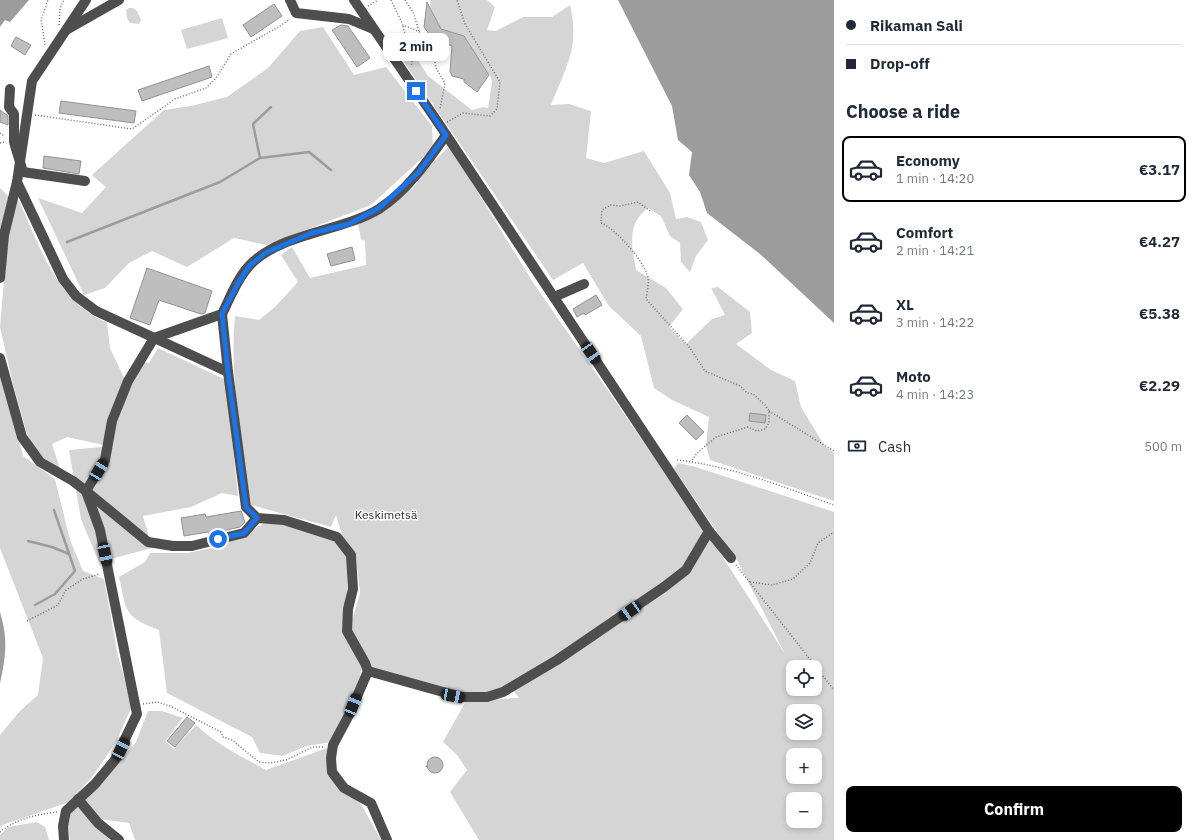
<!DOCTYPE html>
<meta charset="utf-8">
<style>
body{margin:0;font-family:"IBM Plex Sans",sans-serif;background:#f6f6f7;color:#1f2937;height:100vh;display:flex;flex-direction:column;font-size:15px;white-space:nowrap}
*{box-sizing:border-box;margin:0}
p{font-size:13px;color:#747a83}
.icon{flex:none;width:22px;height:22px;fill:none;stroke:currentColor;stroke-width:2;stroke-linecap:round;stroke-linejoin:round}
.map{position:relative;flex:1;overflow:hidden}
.side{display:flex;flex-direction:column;background:#fff;width:360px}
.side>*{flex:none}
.guide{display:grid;align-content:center;height:88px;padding:0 12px;background:#fff}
.controls{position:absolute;left:786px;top:660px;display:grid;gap:8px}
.controls a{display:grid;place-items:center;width:36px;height:36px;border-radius:8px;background:#fff;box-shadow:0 2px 6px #0003;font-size:20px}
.end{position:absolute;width:18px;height:18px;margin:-9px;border:5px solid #1a73e8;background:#fff;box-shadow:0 0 0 2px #fff}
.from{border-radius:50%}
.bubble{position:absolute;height:28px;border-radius:8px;background:#fff;box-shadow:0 2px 6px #0003;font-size:13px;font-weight:700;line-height:28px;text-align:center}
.car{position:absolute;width:12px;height:24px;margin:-12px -6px;border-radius:5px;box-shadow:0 0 3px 1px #0007;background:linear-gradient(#222 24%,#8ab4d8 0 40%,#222 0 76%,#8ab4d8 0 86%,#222 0)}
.guide b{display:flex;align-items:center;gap:14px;height:38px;font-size:15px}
.guide b+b{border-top:1px solid #e0e1e3}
.guide i{width:10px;height:10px;background:#1f2937}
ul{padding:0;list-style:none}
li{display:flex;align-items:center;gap:12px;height:66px;margin:0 8px 6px;padding:0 4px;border:2px solid transparent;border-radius:8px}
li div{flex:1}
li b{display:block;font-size:15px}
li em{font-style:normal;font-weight:700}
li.current{border-color:#000}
li>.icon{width:36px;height:36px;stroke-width:1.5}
h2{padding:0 12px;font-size:18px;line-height:48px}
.pay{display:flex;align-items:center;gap:10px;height:44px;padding:0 12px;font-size:15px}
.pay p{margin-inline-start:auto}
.button{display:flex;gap:8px;margin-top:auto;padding:8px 12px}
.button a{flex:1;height:46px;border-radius:8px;background:#000;color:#fff;font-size:16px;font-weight:700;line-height:46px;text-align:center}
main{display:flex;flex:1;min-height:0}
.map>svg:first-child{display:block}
.green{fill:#d5d5d5;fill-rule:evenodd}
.water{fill:#9c9c9c}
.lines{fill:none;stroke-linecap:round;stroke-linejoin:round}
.stream{stroke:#9c9c9c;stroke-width:2.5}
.building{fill:#bebebe;stroke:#929292}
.path{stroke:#707070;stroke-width:1.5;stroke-dasharray:1 2;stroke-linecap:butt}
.minor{stroke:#4e4e4e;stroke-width:10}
.route{stroke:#1a73e8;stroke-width:5}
.labels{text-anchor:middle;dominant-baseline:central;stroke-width:3;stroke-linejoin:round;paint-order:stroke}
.park-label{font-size:12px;fill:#2c2c2c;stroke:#fff}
</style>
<main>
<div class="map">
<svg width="834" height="840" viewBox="0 0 834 840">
<rect width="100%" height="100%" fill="#fff"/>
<g class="green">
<path d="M431,0H487L495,7L487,30L496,31L523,17H552L570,5C580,47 566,67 551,105L569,104L591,111L586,158L604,163L644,151L670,193L676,219L687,217L701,222L708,240L696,256L690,272L681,262L680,243L670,236L661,216L648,208C626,224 632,247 636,270L666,288L683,309L669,327L686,344L712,319L725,315L711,288L718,287L750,312L752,333L736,344L771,370L795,381L801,407L824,445L834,453V501L710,460L706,445L709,417L672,400L654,388L641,336L609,306L583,263L553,280L391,43L403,37L428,76L472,110L483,107L488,108L492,83L491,77L464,36L441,29L430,6Z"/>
<polygon points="129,8 133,8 137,11 141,20 139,24 130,23 127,18 126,10"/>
<polygon points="222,18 228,38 187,49 181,30"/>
<polygon points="323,27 354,75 386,67 432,126 433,148 371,205 267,245 234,238 187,267 152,251 129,263 105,288 84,295 38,198 82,213 106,187 92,175 164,110 191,106 227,97 268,68 300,31"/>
<path d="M448,147L464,170L534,284L704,529L684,570L591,634L504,689L463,696L377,671C364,659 357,642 350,627L360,593L356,557L342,535L336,515L331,527L251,505C242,443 229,379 235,316L259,320L276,306L298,282L281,255L292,247L310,278L366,265L365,241L361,239L358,224L413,188L428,168Z"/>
<polygon points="0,188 9,197 0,239"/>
<path d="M17,197C41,247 54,299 107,323L110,348L125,380L104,445L67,437L52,444L60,469L38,455L27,434L13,384L0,327L8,235Z"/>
<path d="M158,348L226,380L238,496L222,493L191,507L143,516L152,548L99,562L81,519L69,450L111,446C116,417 128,389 142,362L149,363Z"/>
<polygon points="0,367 23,456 55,479 70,540 83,571 104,579 118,656 132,706 116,742 92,777 69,802 0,826 0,735 20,711 38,695 43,658 0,548"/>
<path d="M678,463L696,467L834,512V840H479L450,792L467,770L457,755L443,742L466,701L519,698L513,690L686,572L707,540L711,539L785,654L738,562L674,469ZM793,667H815V689H793ZM793,711H815V733H793ZM793,755H815V777H793ZM793,799H815V821H793Z"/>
<path d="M283,523L331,538L348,558L347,597L342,629L362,664L358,688L332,742L306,746L283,756L260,753L252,737L167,693L159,630C123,616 127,612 119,577L145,562L150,553H187L212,548L236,539L263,524Z"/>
<path d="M148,711H162L183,718L165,741L174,749L196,725C216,744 242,757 266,770L327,748L328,767L358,799L381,840H135L129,823L99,819L83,799L106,777L136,742Z"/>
<polygon points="76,805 110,840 70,840 67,820"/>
<polygon points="37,822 45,827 49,840 0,840 0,835 8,827"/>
</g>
<g class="water">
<polygon points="0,0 29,0 10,22 5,20 0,27"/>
<polygon points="618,0 834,0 834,323 760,254 707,213 700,192 689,175 692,152 678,140 672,106"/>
<path d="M0,612C8,639 6,656 0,683Z"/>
</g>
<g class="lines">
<g class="stream">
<polyline points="260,158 253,124 271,107"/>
<polyline points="67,242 220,182 260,158 309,152 331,170"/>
<polyline points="28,541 52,547 69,554"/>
<polyline points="35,605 55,594 75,571 54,510"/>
</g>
</g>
<g class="building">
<polygon points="427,2 441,29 464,36 489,75 477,92 464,82 464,79 452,76 450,71 452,46 441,41 442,38 429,34 424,27"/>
<polygon points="274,4 282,16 251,37 243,25"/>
<polygon points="341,25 348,26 370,58 357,67 332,30"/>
<polygon points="16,37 31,45 25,55 11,46"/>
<polygon points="209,66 212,77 142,101 138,90"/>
<polygon points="61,101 136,111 134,123 59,113"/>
<polygon points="0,110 8,116 8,125 0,122"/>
<polygon points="44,156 81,161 79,174 43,168"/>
<polygon points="352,247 355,260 331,266 327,254"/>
<polygon points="147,268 212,291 205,313 201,314 159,300 150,325 130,318"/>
<polygon points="596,295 602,305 585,315 584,313 577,317 573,309"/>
<polygon points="750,413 766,415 765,423 749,421"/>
<polygon points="687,415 704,432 696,440 679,423"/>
<polygon points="241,511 245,522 240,527 209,534 208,532 184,536 181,518 205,514 206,517"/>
<polygon points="187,717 195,723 175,747 167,741"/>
<circle cx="435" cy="765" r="8"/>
</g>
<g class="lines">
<g class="path">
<polyline points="391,0 403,25 420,32 432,46 436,68 445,83 440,109"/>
<polyline points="405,0 413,12 419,31"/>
<polyline points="368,6 378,0"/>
<polyline points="59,25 60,8 64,0"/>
<polyline points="403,26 412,61 411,67"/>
<polyline points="45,45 41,20 48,0"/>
<polyline points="35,115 132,129 175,99 206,88 216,78 231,54 280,26 290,19"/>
<polyline points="447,122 463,113 490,116 497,109 500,82 465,24 457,0"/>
<polyline points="0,133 4,136"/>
<polyline points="0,143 6,142"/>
<path d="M650,211L638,202L620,206L611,205L602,210L601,223C616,229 641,258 647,274C650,280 647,292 646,299L690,348L705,371L740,386L747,393L753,394L765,405L769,411V423L765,429L757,431L748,427L716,437L697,453L691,462"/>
<polyline points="769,411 834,451"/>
<path d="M677,460C732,466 783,487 834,505"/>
<polyline points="736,565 834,690"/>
<polyline points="750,582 772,585 793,579 810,563 818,543 834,532"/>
<polyline points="27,621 58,605 66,590 83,579 100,574"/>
<polyline points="143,704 157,702 170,706 221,732 223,737 232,740 259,762 270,763 286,760 313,747 324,747"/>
<polyline points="426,766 427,767"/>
<path d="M0,832C15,819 38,814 58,812"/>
</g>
<g class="minor">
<polyline points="86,0 32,81 17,182 63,279 76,296 96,311 228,372"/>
<polyline points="290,0 296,13 349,19 373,29"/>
<polyline points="354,0 437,121 709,531 731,558"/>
<polyline points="68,29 119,0"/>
<polyline points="10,89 9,107 14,114 14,142 23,172 85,181"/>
<polyline points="0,278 4,235 17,182"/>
<polyline points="554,297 584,284"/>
<polyline points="222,314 228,372 246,507 257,518 284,520 337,537 351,555 353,589 348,609 347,631 365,663 368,671 461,697 487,697 503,692 557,660 664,587 686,570 709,531"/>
<polyline points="0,358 22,437 40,462 73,481 86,491 148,542 173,546 192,546 244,533 257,518"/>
<path d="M86,491L105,460L112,421L128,381L154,338L222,314C230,298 237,279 249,266C279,233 341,232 379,209C407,191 427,162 446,135"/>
<polyline points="368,671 349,715 333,745 331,758 332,772 344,788 371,803 387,840"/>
<polyline points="78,799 98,823 119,840"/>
<polyline points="64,840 63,826 66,811 95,784 115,760 137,714 100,530 86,491"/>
</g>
</g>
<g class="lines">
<polyline class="route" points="218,539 244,533 257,518 246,507 228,372 222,314 238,283 250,265 267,252 312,233 349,224 379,208 418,173 446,135 416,91"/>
</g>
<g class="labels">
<g class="park-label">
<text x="386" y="514">Keskimetsä</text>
</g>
</g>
</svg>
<div class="controls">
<a><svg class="icon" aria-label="locate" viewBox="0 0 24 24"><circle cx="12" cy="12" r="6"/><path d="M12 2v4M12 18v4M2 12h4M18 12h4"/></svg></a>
<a><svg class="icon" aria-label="layers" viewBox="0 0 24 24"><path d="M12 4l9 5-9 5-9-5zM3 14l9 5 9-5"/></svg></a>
<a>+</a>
<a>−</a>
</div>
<i class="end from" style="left:218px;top:539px"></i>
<i class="end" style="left:416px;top:91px"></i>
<div class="bubble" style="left:383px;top:33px;width:66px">2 min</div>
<i class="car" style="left:591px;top:353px;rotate:146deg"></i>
<i class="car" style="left:99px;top:470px;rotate:31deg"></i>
<i class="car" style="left:105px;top:554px;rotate:168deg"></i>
<i class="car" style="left:630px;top:611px;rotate:236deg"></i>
<i class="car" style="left:453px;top:696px;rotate:101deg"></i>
<i class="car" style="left:353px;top:705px;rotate:22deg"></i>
<i class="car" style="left:121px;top:749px;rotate:26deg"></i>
</div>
<section class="side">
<div class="guide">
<b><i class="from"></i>Rikaman Sali</b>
<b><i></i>Drop-off</b>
</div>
<h2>Choose a ride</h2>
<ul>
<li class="current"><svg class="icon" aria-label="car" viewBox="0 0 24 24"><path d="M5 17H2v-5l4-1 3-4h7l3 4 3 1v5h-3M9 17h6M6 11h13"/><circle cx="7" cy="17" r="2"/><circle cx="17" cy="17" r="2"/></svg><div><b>Economy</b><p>1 min · 14:20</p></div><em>€3.17</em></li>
<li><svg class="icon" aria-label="car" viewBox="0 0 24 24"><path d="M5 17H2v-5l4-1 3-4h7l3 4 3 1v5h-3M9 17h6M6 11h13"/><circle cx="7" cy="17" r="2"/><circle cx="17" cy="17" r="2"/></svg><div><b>Comfort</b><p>2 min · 14:21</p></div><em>€4.27</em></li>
<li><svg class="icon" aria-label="car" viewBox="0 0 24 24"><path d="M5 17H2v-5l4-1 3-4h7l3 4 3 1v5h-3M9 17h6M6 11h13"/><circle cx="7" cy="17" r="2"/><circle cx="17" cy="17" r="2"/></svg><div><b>XL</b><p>3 min · 14:22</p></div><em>€5.38</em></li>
<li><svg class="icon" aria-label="car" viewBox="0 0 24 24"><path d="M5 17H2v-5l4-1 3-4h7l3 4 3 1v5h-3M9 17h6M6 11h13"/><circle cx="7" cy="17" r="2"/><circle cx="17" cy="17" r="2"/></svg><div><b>Moto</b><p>4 min · 14:23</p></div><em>€2.29</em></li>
</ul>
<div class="pay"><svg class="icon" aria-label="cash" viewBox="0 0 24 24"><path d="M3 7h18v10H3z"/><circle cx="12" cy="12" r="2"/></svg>Cash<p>500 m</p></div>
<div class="button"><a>Confirm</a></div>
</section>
</main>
